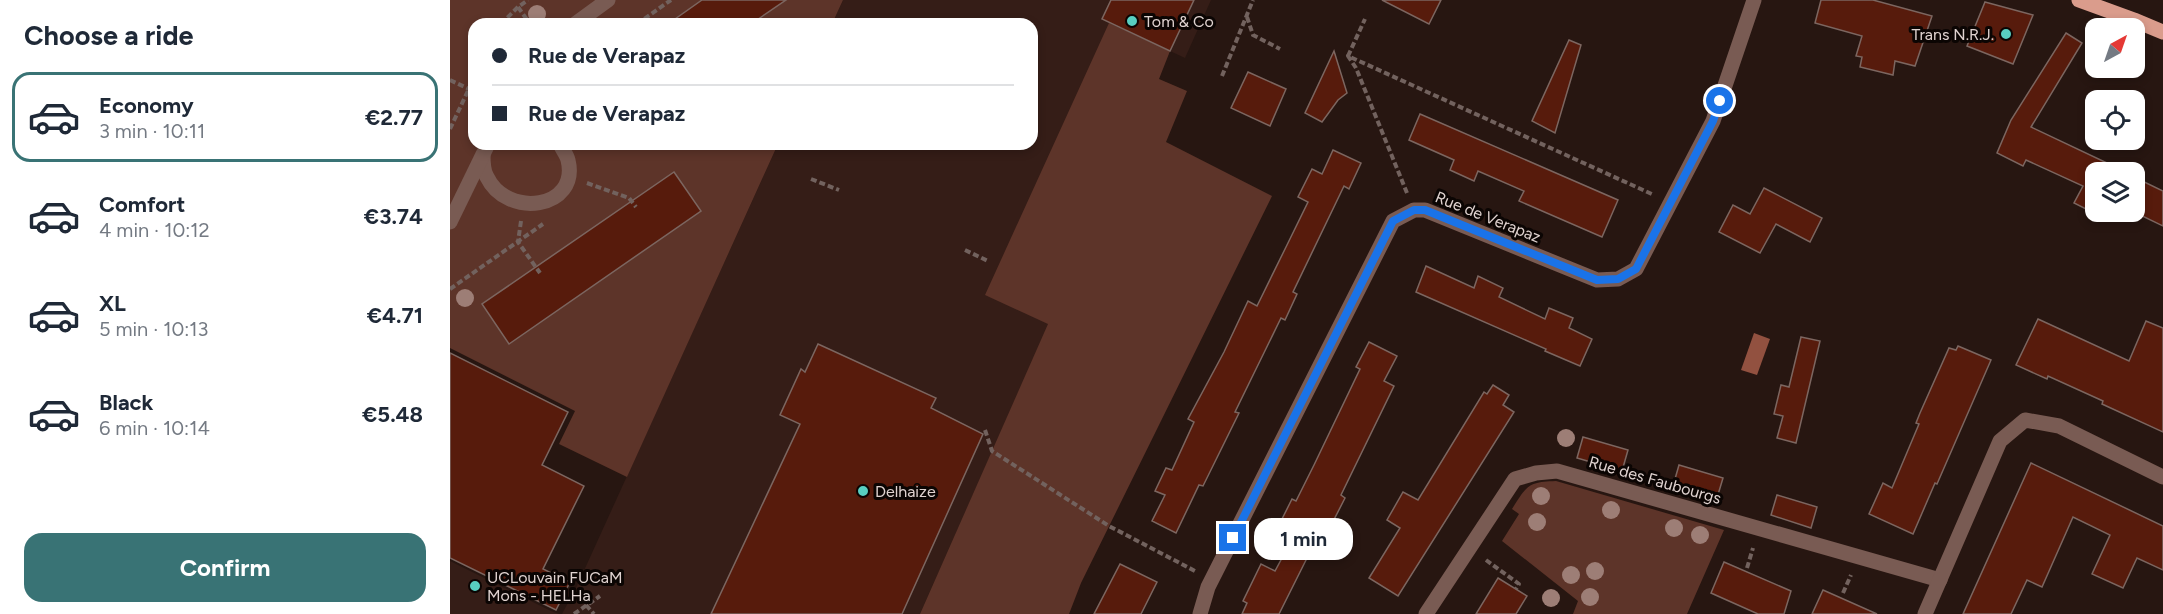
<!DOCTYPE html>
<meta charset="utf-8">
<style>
body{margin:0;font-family:Figtree,sans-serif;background:#f2f2f3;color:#1f2937;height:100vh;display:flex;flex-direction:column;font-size:22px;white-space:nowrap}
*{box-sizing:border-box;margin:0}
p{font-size:20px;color:#747a83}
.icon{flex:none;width:33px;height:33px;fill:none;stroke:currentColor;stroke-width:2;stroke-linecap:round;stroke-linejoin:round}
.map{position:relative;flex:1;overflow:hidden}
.sheet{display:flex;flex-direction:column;background:#fff;width:450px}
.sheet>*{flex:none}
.top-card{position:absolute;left:18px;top:18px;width:570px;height:132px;border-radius:18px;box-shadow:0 3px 9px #0003;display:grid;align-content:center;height:132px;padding:0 24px;background:#fff}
.needle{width:39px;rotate:40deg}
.tools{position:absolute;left:1635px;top:18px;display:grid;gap:12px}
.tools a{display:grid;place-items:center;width:60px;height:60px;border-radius:12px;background:#fff;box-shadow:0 3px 9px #0003;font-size:30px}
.end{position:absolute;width:27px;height:27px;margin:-14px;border:8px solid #1a73e8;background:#fff;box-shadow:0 0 0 3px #fff}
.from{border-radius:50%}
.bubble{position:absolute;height:42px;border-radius:18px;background:#fff;box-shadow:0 3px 9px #0003;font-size:20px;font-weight:700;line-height:42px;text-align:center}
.top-card b{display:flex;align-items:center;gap:21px;height:57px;font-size:22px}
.top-card b+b{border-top:2px solid #e0e1e3}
.top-card i{width:15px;height:15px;background:#1f2937}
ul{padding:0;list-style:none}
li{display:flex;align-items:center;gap:18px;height:90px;margin:0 12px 9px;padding:0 12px;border:3px solid transparent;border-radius:18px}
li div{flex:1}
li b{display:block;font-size:22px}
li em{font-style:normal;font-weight:700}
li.on{border-color:#397375}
li>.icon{width:54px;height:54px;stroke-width:1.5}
h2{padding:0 24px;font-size:27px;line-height:72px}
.action{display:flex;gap:12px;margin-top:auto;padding:12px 24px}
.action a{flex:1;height:69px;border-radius:18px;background:#397375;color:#fff;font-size:24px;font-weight:700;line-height:69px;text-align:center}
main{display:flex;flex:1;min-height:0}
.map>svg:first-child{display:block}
.built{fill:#351d17}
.green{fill:#5d3429}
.water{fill:#925140}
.building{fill:#571b0c;stroke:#7c6660;stroke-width:1.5}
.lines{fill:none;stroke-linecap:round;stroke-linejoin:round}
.path{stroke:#72625e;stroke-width:4;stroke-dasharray:6 3;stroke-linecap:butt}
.minor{stroke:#795b53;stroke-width:15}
.major{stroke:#da9c8c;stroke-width:15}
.tree{fill:#9d7e76}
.route{stroke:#1a73e8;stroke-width:8}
.poi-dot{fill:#58cec0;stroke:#0b0503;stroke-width:2}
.labels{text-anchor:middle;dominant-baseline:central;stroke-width:6;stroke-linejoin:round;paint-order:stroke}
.poi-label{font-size:16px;fill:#e0d3d0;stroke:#0b0503;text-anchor:start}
.street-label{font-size:16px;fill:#e0d3d0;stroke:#0b0503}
</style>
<main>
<section class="sheet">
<h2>Choose a ride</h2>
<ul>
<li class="on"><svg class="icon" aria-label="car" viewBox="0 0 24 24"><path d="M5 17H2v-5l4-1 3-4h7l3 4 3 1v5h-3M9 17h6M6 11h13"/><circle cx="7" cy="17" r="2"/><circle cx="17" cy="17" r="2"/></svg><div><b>Economy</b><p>3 min · 10:11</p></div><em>€2.77</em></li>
<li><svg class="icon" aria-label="car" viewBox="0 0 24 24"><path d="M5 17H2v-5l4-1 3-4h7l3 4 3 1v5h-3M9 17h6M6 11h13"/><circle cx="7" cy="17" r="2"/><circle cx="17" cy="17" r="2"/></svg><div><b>Comfort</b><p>4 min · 10:12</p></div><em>€3.74</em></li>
<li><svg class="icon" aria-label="car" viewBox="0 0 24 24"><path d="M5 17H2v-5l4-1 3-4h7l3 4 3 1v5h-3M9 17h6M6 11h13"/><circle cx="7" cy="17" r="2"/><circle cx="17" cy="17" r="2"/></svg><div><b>XL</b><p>5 min · 10:13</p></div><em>€4.71</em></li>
<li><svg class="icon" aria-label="car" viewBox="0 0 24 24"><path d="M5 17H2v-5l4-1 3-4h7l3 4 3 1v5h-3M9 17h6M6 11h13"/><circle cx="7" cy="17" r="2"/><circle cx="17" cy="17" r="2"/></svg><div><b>Black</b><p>6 min · 10:14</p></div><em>€5.48</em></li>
</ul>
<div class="action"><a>Confirm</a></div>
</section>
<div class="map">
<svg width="1713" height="614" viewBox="0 0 1713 614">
<rect width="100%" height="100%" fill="#271611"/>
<g class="built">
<polygon points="393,0 761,0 735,58 720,51 470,614 112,614 127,586 328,144 582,144 582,24 382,24"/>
<polygon points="0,561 101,611 109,614 0,614"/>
</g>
<g class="green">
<polygon points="0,0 393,0 382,24 24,24 24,144 328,144 177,477 109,444 125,411 0,348"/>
<polygon points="659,23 720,51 709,79 737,91 716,142 822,196 631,583 619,614 470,614 598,324 535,295"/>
<path d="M1106,481L1274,530L1237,614H1123L1128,601L1052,541L1069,514L1062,509C1077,486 1077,482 1106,481Z"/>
</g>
<polygon class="water" points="1304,333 1320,339 1307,375 1291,370"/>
<g class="building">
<polygon points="252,0 336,0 301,24 218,24"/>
<polygon points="661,0 744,0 720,51 652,19"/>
<polygon points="932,0 991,0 979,24"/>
<polygon points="1371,0 1423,0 1482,16 1465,66 1445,61 1443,75 1410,67 1412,57 1406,56 1412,36 1365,23"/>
<polygon points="1535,2 1583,15 1563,64 1517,46"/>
<polygon points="1616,33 1632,43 1581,127 1676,172 1646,172 1646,214 1624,203 1633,186 1576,160 1573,166 1547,153 1561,120"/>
<polygon points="1119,40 1131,45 1105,133 1082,121"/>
<polygon points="884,51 897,93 888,100 872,122 855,113"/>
<polygon points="798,72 836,89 820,126 781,108"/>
<polygon points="970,114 1168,200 1152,237 1069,201 1074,191 1028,171 1024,181 1000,170 1004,160 959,140"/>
<polygon points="883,150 911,163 899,189 894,186 843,292 847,294 835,320 831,318 785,412 789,413 753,486 749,485 726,533 702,521 715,495 705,491 716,468 722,470 744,422 738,419 774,352 798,301 807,306 836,247 858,202 848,197 862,169 872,174"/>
<polygon points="224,172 251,211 59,344 32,304"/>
<polygon points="1684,177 1713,191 1713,226 1684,212"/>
<polygon points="1314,188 1372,218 1360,242 1326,224 1310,253 1269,232 1283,205 1300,214"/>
<polygon points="976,266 1024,288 1028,276 1053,288 1049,297 1095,319 1099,308 1123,318 1119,328 1142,339 1130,366 1095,351 1096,349 966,292"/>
<polygon points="1588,319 1679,361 1696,321 1713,328 1713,432 1652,404 1653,401 1598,376 1597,379 1566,365"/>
<polygon points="1351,337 1370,341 1346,443 1327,438 1333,416 1324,414 1331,385 1339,387"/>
<polygon points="919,342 947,356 934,381 944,386 891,495 895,498 870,547 854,537 860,552 829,614 792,614 797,603 793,601 811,564 825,571 846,532 830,523 842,499 846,501 864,465 910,369 906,367"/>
<polygon points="368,344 486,398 481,408 533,434 452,614 261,614 350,424 330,415 351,369 355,372"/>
<polygon points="1508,346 1541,360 1487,484 1485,483 1463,534 1419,514 1433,483 1442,488 1469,424 1466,423 1470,413 1499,348 1506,350"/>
<polygon points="0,353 118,412 92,465 134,486 93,569 120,582 106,610 0,558"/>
<polygon points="1043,385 1059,395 1053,405 1064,412 948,596 919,578 950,528 937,520 953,492 968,500 1034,392 1037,394"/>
<polygon points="1133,437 1178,450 1172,471 1127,458"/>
<polygon points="1581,463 1713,526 1713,570 1687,558 1673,588 1642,574 1660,535 1623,517 1592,587 1577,580 1561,614 1513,614"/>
<polygon points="1229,465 1273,478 1267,498 1223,486"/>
<polygon points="1327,495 1367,507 1361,528 1321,515"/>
<polygon points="1274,562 1341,591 1334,614 1308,614 1261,593"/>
<polygon points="670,564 707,582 691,614 644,614"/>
<polygon points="1048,578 1077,596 1066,614 1026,614"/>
<polygon points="1373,590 1427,614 1362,614"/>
</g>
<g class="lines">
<g class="path">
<polyline points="68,7 80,24"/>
<polyline points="797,17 803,35 830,49"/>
<polyline points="51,24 68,7 78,0"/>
<polyline points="187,24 221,0"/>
<polyline points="898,56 915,19"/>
<polyline points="772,76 803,0"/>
<polyline points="0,80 19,89"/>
<polyline points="0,129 24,78"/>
<polyline points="361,179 389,190"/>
<polyline points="137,183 179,198 186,207"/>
<polyline points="957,193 906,68 898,56 1204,195"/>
<polyline points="71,221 68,242 90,273"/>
<polyline points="515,250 538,261"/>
<polyline points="0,289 93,224"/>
<polyline points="535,430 542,451 659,526 745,571"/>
<polyline points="1036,560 1069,584 1066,589"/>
<polyline points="1297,568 1303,548"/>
<polyline points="1393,593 1401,575"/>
<polyline points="136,605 144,614"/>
<polyline points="124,614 150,596"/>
</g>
<g class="minor">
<polyline points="125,24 158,0"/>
<path d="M33,155C33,162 33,171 37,177C57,219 130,209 118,160C117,155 112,149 110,144"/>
<polyline points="0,222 38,144"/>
<polyline points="750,614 758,587 943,221 964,210 975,210 1147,280 1168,279 1186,269 1263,121 1304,0"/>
<polyline points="976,614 1065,479 1086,473 1107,471 1490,580"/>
<polyline points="1475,614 1550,441 1575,420 1609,426 1713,477"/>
</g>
<polyline class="major" points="1629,0 1684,20 1713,32"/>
</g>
<g class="tree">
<circle cx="87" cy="14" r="9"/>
<circle cx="15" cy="298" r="9"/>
<circle cx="1116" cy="438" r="9"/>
<circle cx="1091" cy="496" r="9"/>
<circle cx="1161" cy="510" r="9"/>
<circle cx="1087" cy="522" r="9"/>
<circle cx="1224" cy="528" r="9"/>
<circle cx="1250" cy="535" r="9"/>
<circle cx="1145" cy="571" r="9"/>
<circle cx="1121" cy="575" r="9"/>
<circle cx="1140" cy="597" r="9"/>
<circle cx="1101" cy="598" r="9"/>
</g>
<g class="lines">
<polyline class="route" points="783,538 943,221 964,210 975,210 1147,280 1168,279 1186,269 1263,121 1270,101"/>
</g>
<g class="poi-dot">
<circle cx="682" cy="21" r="6"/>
<circle cx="1556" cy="34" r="6"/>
<circle cx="413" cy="491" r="6"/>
<circle cx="25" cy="586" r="6"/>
</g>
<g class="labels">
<g class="poi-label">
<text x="694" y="21">Tom &amp; Co</text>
<text x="1544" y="34" text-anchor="end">Trans N.R.J.</text>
<text x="425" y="491">Delhaize</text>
<text x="37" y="577">UCLouvain FUCaM<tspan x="37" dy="18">Mons - HELHa</tspan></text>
</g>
<g class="street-label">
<text transform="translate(1038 217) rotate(22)">Rue de Verapaz</text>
<text transform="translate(1205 480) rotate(16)">Rue des Faubourgs</text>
</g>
</g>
</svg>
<div class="tools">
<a><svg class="needle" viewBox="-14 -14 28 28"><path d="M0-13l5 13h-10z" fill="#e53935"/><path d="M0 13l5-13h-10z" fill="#747a83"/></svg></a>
<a><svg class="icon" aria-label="locate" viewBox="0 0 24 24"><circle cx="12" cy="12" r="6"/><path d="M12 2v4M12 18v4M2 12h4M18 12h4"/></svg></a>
<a><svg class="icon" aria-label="layers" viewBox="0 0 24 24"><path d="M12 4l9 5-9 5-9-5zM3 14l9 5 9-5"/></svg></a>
</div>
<i class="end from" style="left:1270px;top:101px"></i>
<i class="end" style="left:783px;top:538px"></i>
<div class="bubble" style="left:804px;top:518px;width:99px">1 min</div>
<div class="top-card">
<b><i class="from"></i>Rue de Verapaz</b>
<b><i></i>Rue de Verapaz</b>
</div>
</div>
</main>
